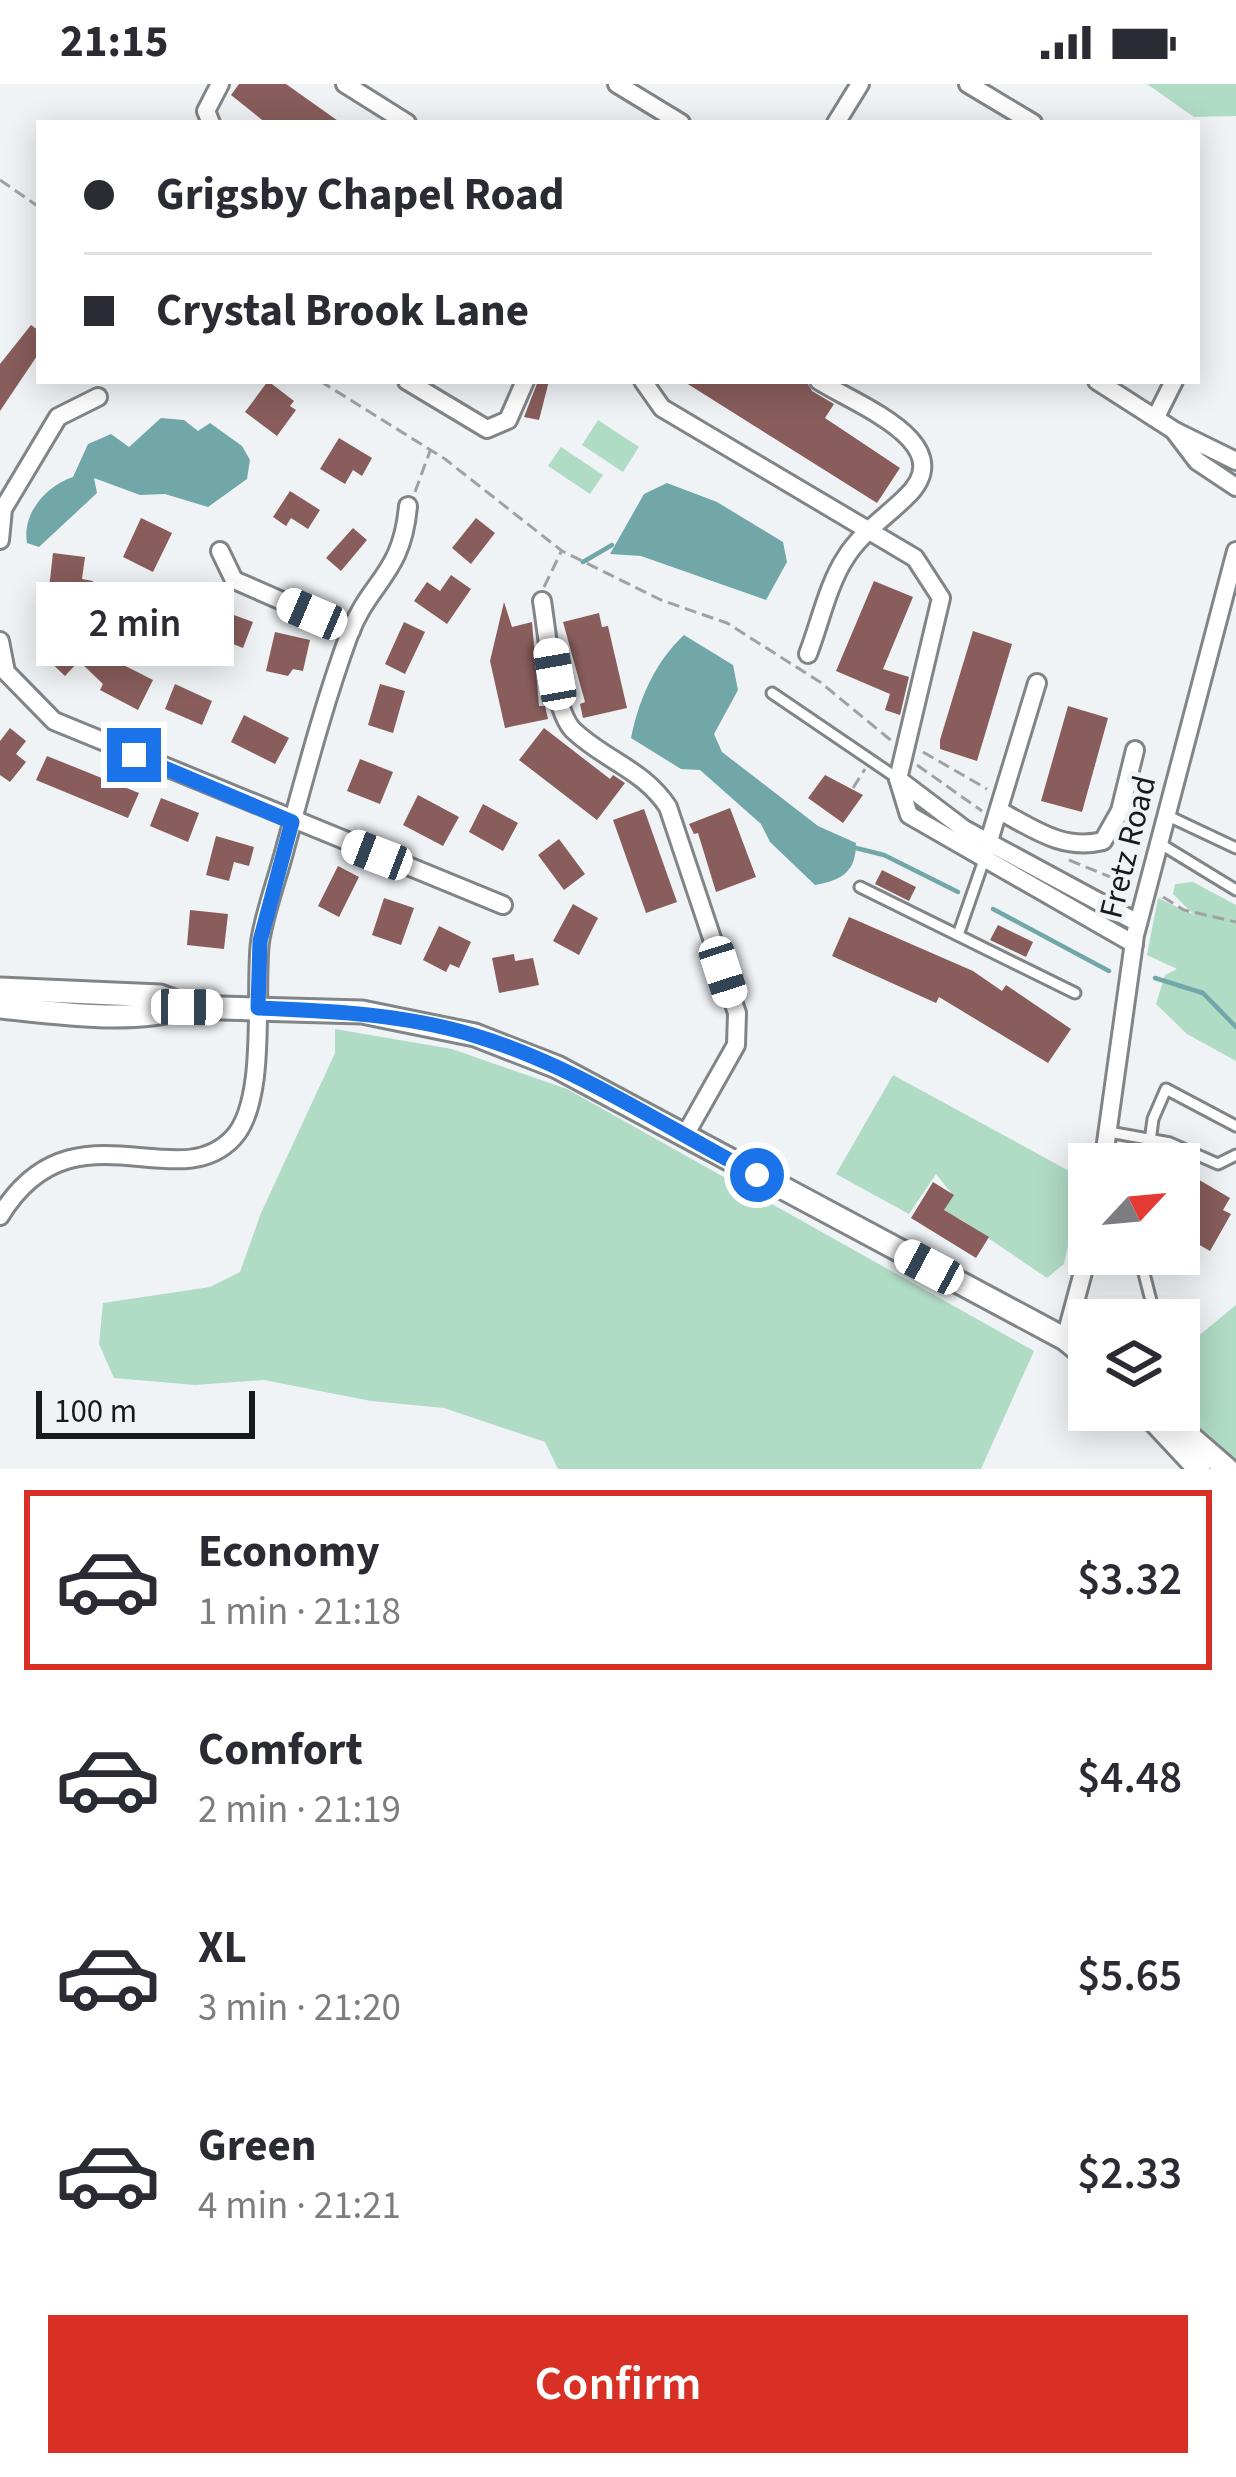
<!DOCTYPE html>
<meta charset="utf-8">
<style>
body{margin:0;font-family:"Source Sans 3",sans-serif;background:#f2f2f3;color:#2b2b33;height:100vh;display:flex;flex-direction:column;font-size:45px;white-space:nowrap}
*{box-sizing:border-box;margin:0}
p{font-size:39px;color:#7c7c81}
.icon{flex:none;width:66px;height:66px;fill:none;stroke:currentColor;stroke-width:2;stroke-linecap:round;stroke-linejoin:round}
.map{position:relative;height:1385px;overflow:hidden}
.drawer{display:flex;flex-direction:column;background:#fff;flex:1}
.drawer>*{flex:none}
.banner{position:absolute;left:36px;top:36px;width:1164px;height:264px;border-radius:0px;box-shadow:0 6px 30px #0003;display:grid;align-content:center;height:264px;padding:0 48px;background:#fff}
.needle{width:78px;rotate:64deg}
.controls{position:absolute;left:1068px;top:1059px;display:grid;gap:24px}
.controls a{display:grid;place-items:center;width:132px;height:132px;border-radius:0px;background:#fff;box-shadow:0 6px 30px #0003;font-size:60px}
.scale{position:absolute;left:36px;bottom:30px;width:219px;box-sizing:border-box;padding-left:12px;border:6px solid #18191a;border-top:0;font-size:33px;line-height:42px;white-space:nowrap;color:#18191a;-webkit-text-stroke:9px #f0f3f6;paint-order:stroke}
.end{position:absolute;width:54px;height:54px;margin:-27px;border:15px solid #1a73e8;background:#fff;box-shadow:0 0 0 6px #fff}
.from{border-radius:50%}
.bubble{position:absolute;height:84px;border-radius:0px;background:#fff;box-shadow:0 6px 30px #0003;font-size:39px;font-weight:600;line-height:84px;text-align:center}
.car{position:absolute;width:36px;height:72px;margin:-36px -18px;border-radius:15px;box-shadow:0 0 9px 3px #0007;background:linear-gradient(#fff 24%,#345 0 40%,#fff 0 76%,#345 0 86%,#fff 0)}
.banner b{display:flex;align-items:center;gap:42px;height:114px;font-size:45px}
.banner b+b{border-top:3px solid #e1e1e2}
.banner i{width:30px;height:30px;background:#2b2b33}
ul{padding:21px 0 0;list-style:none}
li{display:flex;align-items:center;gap:36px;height:180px;margin:0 24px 18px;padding:0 24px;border:6px solid transparent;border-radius:0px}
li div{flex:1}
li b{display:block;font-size:45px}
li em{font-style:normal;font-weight:600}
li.active{border-color:#d93025}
li>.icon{width:108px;height:108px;stroke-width:1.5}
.button{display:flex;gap:24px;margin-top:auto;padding:24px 48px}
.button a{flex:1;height:138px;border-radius:0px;background:#d93025;color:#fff;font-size:48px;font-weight:600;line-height:138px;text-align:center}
.status{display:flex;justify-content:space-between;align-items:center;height:84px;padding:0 60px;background:#fff;direction:ltr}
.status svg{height:33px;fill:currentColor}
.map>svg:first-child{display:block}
.green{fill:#b0dbc5}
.water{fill:#72a7a9}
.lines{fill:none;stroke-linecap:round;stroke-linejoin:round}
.stream{stroke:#72a7a9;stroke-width:4.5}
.building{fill:#885d5b}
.service-casing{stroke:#828588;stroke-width:15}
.minor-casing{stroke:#828588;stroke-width:22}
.tertiary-casing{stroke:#828588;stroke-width:27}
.path{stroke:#9fa1a3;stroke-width:3;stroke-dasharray:12 6;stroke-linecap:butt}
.service{stroke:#fff;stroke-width:9}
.minor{stroke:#fff;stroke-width:16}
.tertiary{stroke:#fff;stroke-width:21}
.route{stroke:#1a73e8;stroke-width:15}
.labels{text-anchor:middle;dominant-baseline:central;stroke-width:10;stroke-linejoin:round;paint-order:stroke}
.street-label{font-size:33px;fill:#18191a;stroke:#f0f3f6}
</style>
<div class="status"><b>21:15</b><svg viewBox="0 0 49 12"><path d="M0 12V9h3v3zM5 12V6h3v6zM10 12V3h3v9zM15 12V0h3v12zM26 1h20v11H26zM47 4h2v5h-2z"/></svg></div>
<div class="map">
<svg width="1236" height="1385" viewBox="0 0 1236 1385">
<rect width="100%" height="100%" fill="#f0f3f6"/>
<g class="green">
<polygon points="1147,0 1236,0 1236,32 1194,33"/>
<polygon points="598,336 639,363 623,388 582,361"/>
<polygon points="561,363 603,391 590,410 548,382"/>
<polygon points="1193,798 1236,821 1236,977 1187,950 1156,920 1165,891 1177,885 1147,871 1158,814 1194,831 1173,810 1175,800"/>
<polygon points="335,945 452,965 567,1005 1034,1267 981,1385 558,1385 545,1358 444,1324 371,1317 264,1296 195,1301 114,1294 99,1260 103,1219 210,1203 240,1188 261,1129 335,969"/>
<polygon points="893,991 1082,1094 1064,1180 1047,1194 960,1135 940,1133 953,1111 936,1090 909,1130 836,1090"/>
<polygon points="1236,1221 1236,1384 1175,1326 1179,1268"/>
</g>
<g class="water">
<path d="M161,334L184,336L198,347L210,339L242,362L250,376L247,395L208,423L165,410L140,411L94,394L97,409L39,463L27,459C22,429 46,402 73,393L88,360L111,350L129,363Z"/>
<polygon points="667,399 717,418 783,458 787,478 766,516 641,472 610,470 644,410"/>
<path d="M684,551L733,581L738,606L714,650L722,668L818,742L856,759C856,787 843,796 815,801L770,758L761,740L700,686L681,685L631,654C639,615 655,578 684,551Z"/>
</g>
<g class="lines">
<g class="stream">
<polyline points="583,478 612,461"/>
<polyline points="856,764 884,771 958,808"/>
<polyline points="993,825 1109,887"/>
<polyline points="1155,894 1203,909 1236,943"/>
</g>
</g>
<g class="building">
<polygon points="239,0 286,0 341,39 266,39 231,11"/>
<polygon points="31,241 39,247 39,269 0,327 0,280"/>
<polygon points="268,297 294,317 290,322 296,326 277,352 245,328"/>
<polygon points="538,297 549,297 539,336 524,333"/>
<polygon points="683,297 806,297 812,307 834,320 825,334 900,384 877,419"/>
<polygon points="339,354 372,374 362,392 353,386 345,400 320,385"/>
<polygon points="290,407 320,426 308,445 291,434 286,442 273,433"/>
<polygon points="141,434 172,449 153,488 123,473"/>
<polygon points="476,434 495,449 471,480 452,464"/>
<polygon points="353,444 367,456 341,487 326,474"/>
<polygon points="53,469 85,473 82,495 93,497 89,518 48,513"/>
<polygon points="451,491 471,505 447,540 414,517 427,498 440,507"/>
<polygon points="874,497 913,513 883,585 909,593 900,631 885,626 890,610 836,587"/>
<polygon points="153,504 190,521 179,544 143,528"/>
<polygon points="504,518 512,543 532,538 539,622 545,622 548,635 505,644 490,577"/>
<polygon points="212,523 253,538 243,564 198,546"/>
<polygon points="599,529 602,543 608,542 627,624 583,634 580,620 585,618 563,538"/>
<polygon points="404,538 425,548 405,590 385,580"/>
<polygon points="75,539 99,561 94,566 153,596 138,626 100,606 103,600 79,577 65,592 44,572"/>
<polygon points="973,547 1012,560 977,677 940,665 940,656"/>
<polygon points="275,548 310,556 303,587 293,585 288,592 266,587"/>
<polygon points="175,600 212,617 202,641 165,625"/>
<polygon points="380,600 405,607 393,649 368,641"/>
<polygon points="1068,622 1108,634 1082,728 1041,717"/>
<polygon points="244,631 289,654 275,680 231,658"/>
<polygon points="10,644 26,657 16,670 26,678 10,698 0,691 0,657"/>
<polygon points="544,644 610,695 613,691 625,699 597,736 519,676"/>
<polygon points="47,672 139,709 128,734 36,696"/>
<polygon points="360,675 393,688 380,720 347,707"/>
<polygon points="825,691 863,711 843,739 808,714"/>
<polygon points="418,711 459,733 443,762 403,741"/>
<polygon points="161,714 199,729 188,758 150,742"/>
<polygon points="483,720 518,739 503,767 469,748"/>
<polygon points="730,724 756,793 716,808 698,749 694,750 689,740"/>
<polygon points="644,725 677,818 646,829 613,736"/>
<polygon points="216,752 254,763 249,782 234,778 229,797 206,791"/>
<polygon points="559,755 585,790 564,806 538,771"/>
<polygon points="338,782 359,793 339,833 318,822"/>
<polygon points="882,786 916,803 909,817 875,800"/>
<polygon points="384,814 414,824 401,861 372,851"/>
<polygon points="573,820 598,834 579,871 553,857"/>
<polygon points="190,826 228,830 224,865 187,861"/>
<polygon points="849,833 973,887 1002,907 1006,901 1071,945 1048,979 939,913 936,919 832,872"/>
<polygon points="998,841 1033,858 1026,873 990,856"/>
<polygon points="439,842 471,858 459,884 450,880 446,888 423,876"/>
<polygon points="514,870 515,877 533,874 539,901 499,909 492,874"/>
<polygon points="1179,1084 1230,1114 1223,1126 1231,1130 1210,1167 1182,1151 1193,1133 1179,1125"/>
<polygon points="933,1098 954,1111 944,1126 989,1153 976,1174 911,1134"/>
</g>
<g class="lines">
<defs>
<g id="service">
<polyline points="772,609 897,694"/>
<polyline points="1166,731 1236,764"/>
<polyline points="1159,759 1236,806"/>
<polyline points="860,803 1075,909"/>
<polyline points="958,851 984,776"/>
<polyline points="1109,1048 1170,1059 1218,1080 1236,1071"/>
<polyline points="1147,1080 1153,1035 1166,1005 1236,1042"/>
<polyline points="1139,1170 1156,1236"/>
</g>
<g id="minor">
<polyline points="345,0 407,39"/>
<polyline points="617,0 681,39"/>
<polyline points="968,0 1033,39"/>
<polyline points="211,39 206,27 220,0"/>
<polyline points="836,39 860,0"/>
<polyline points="407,297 487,345 508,336 525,297"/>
<polyline points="643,297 662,324 915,474 941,514 898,695 909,731 1134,860"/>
<polyline points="1097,297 1175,347 1236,377"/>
<polyline points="1156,333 1174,297"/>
<polyline points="1175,348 1197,377 1236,403"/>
<polyline points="0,456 3,425 58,333 98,313"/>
<polyline points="220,467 234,496 351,547"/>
<path d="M542,517C547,546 553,626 573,646C604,676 643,685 668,723L737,929L736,961L684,1053"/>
<polyline points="0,557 6,588 54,637 503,821"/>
<path d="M808,570C820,539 828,500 846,473C860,450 887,432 906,413C962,360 859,322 819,297"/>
<polyline points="898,695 964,745 1138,839"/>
<path d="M1000,727C1034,745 1063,767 1103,757L1120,727L1135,666"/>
<polyline points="985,770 1037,599"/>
<polyline points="1103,1080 1135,851 1236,467"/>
<path d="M0,1132C72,1014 176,1115 233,1054C268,1017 254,908 260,858C265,826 278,793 286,761C305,692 324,619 349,551C370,496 402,491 408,422"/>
<polyline points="1065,1255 1089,1166"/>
</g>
<g id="tertiary">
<polyline points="0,905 160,912 187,922"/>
<path d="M0,923C59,929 130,940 187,923L362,928L475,951L557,983L1065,1255L1089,1275"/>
<polyline points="1144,1326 1199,1385"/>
<polyline points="1159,1326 1227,1385"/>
</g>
</defs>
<use href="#service" class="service-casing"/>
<use href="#minor" class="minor-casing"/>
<use href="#tertiary" class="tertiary-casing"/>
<g class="path">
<polyline points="0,96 39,123"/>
<polyline points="320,297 445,375 562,467 661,516 727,539 820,598 893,658"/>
<polyline points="415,408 430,367"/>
<polyline points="544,503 561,468"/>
<polyline points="923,668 987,705"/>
<polyline points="917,681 982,727"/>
<polyline points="853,704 865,685"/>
<polyline points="1069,776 1132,802"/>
<polyline points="1163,813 1184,826 1236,838"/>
</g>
<use href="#service" class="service"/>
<use href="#minor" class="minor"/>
<use href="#tertiary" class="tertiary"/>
</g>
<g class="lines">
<path class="route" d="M134,671L292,738L260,857L258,924C332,927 405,930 476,952C576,982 665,1043 757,1091"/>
</g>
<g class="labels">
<g class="street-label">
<text transform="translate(1128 763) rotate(-76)">Fretz Road</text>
</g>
</g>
</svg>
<div class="controls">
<a><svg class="needle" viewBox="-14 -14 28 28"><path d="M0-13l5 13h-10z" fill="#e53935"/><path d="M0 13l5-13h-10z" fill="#7c7c81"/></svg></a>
<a><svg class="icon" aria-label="layers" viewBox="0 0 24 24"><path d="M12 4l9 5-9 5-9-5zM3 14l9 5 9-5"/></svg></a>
</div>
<div class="scale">100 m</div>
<i class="end from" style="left:757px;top:1091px"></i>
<i class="end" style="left:134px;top:671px"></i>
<div class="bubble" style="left:36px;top:498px;width:198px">2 min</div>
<i class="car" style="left:312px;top:530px;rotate:293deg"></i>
<i class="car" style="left:555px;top:590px;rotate:350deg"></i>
<i class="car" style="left:377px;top:771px;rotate:291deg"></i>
<i class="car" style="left:723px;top:888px;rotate:162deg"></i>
<i class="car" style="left:187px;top:923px;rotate:91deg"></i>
<i class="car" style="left:929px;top:1183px;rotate:298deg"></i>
<div class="banner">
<b><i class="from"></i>Grigsby Chapel Road</b>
<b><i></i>Crystal Brook Lane</b>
</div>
</div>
<section class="drawer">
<ul>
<li class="active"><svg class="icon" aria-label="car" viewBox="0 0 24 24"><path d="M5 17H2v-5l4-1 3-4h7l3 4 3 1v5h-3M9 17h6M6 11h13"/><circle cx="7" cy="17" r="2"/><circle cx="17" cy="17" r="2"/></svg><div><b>Economy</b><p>1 min · 21:18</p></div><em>$3.32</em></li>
<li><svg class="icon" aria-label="car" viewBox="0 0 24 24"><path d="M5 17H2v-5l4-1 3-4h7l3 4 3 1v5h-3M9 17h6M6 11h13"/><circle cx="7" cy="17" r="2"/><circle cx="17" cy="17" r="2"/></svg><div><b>Comfort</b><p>2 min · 21:19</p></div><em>$4.48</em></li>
<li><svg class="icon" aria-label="car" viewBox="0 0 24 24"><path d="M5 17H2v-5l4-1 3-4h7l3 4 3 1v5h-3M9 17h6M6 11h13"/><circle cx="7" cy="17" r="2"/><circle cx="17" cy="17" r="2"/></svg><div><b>XL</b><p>3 min · 21:20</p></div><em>$5.65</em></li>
<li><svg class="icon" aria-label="car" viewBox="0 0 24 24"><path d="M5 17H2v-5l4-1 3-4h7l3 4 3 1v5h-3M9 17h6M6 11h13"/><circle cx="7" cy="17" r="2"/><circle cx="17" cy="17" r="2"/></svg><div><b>Green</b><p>4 min · 21:21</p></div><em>$2.33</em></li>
</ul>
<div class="button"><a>Confirm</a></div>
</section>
